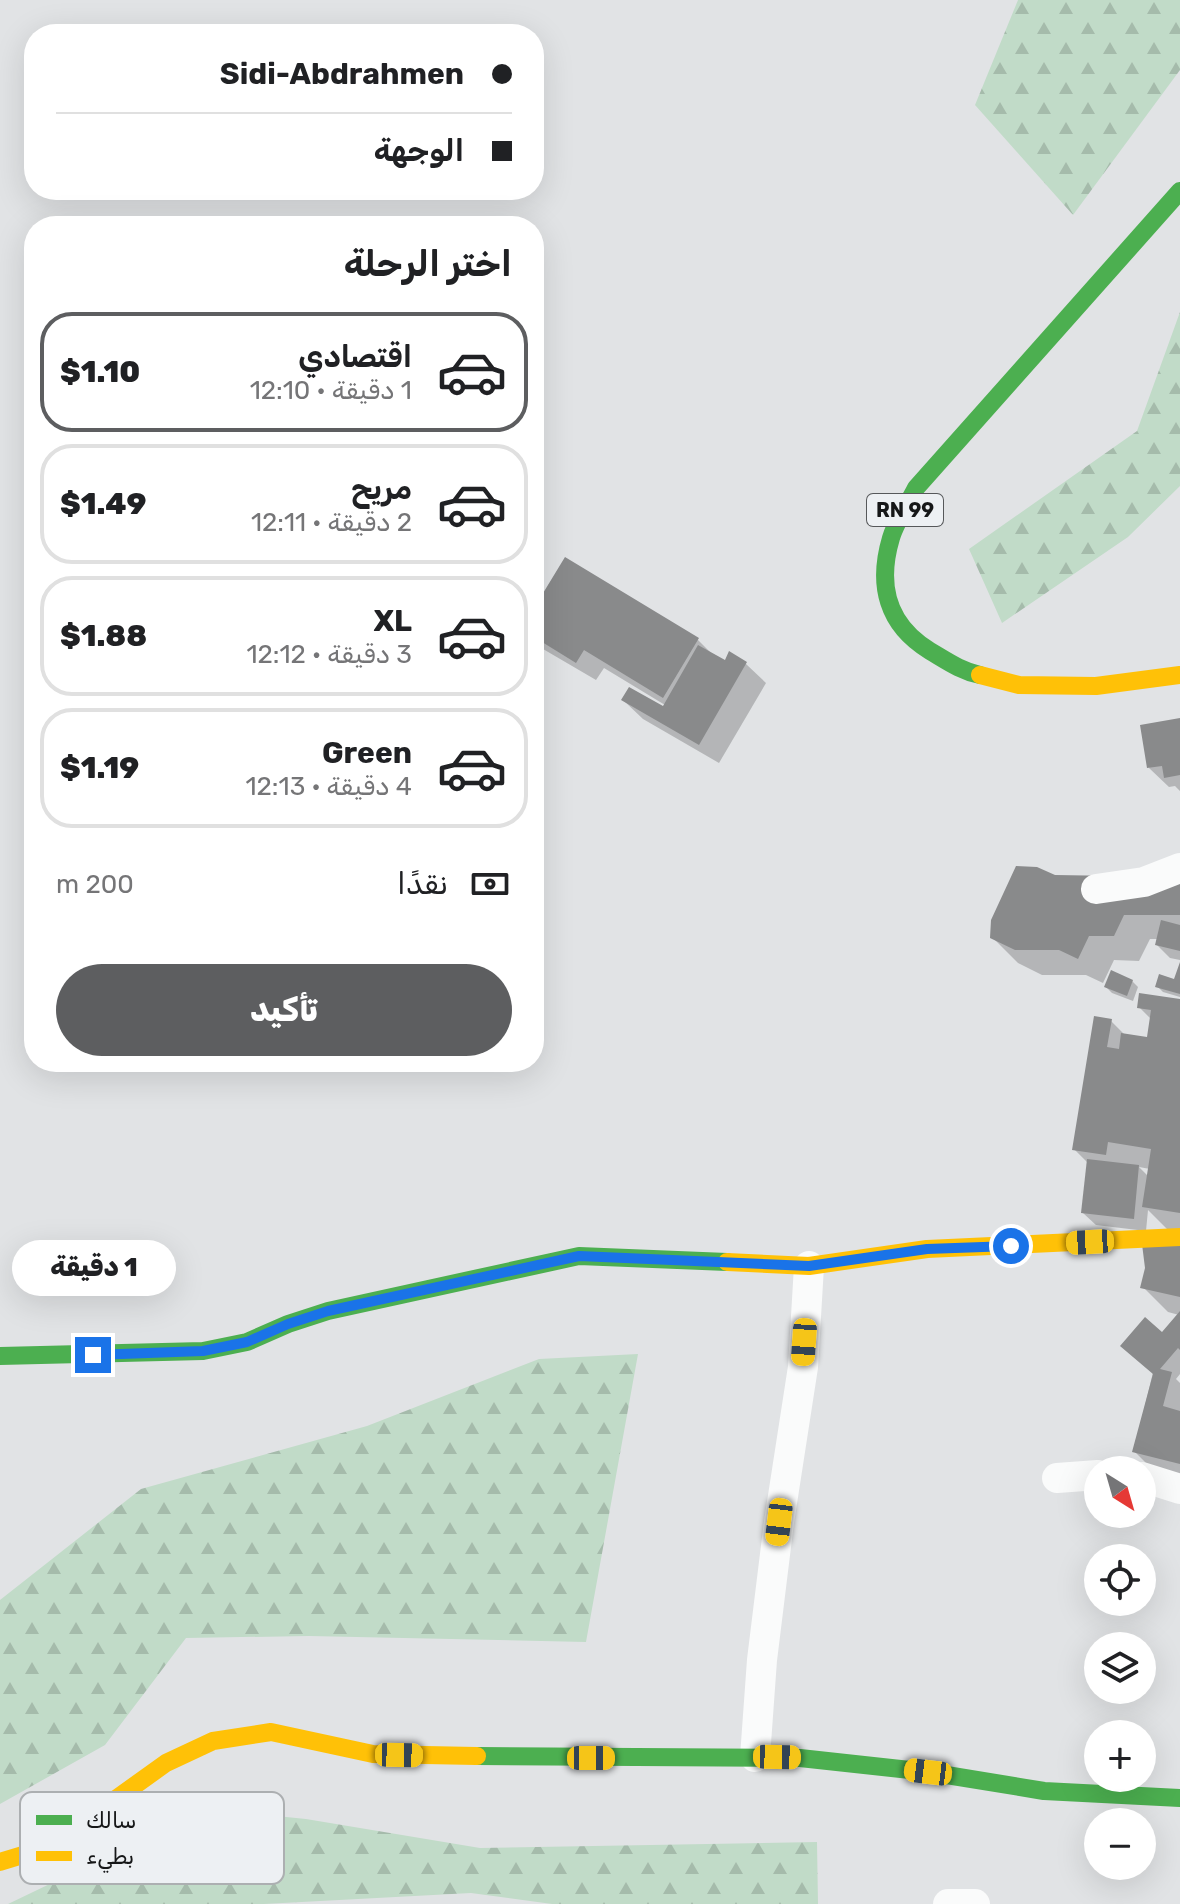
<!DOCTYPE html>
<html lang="ar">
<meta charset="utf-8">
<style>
body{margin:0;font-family:Rubik,"Noto Naskh Arabic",sans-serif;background:#f2f2f2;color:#202124;direction:rtl;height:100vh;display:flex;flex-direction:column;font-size:30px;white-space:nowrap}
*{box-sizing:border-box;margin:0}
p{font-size:26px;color:#757577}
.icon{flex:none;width:44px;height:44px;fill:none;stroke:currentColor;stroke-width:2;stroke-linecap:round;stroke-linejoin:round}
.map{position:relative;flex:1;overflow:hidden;direction:ltr}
.drawer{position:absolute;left:24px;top:216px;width:520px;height:856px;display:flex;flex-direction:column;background:#fff;border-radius:32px;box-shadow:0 8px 32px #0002;direction:rtl}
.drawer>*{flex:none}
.hud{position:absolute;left:24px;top:24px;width:520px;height:176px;border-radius:32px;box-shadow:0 8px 32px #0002;direction:rtl;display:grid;align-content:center;height:176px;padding:0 32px;background:#fff}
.needle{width:52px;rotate:143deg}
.controls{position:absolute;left:1084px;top:1456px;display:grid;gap:16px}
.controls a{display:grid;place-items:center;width:72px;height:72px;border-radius:50%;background:#fff;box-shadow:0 8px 32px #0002;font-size:40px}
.end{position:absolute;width:36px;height:36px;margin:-18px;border:10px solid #1a73e8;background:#fff;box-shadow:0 0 0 4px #fff}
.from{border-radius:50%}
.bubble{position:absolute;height:56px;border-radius:28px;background:#fff;box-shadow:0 8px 32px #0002;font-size:26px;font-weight:800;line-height:56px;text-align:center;direction:rtl}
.car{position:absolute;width:24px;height:48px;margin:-24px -12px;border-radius:10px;box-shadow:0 0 6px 2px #0007;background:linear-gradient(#f5c518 24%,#345 0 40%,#f5c518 0 76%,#345 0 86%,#f5c518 0)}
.hud b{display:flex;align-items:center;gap:28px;height:76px;font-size:30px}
.hud b+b{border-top:2px solid #e0e0e0}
.hud i{width:20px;height:20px;background:#202124}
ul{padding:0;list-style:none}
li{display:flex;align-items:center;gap:24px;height:120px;margin:0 16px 12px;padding:0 16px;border:4px solid #e0e0e0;border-radius:32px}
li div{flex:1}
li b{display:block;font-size:30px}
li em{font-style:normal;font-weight:800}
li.current{border-color:#5d5e60}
li>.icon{width:72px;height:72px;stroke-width:1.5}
h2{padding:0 32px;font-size:36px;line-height:96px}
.pay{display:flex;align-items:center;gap:20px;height:88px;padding:0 32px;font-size:30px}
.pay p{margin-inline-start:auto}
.primary-button{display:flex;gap:16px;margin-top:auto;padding:16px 32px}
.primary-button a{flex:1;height:92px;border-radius:48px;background:#5d5e60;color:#fff;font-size:32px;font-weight:800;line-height:92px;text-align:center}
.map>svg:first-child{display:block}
.forest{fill:url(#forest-firs)}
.shadow{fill:#0003;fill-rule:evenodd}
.building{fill:#898a8b}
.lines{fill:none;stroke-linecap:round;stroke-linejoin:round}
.street{stroke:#fafbfb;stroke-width:30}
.fast{stroke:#4caf50;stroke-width:18}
.slow{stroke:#ffc107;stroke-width:18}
.route{stroke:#1a73e8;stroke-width:10}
.labels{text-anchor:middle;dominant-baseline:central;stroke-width:8;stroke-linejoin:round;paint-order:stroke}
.shield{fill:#edf0f3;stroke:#56585a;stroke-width:2}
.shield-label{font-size:20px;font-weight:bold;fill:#161718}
.key{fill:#edf0f3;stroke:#acafb1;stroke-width:2}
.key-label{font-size:22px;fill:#161718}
</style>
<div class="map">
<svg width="1180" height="1904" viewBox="0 0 1180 1904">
<defs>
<pattern id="forest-firs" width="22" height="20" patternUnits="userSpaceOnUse" patternTransform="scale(2)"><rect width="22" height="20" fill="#c1dbc8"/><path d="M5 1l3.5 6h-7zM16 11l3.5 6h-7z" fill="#a5bbab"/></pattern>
</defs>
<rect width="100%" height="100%" fill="#e1e3e5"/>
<g class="forest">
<polygon points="1018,0 1180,0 1180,70 1073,215 975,105"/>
<polygon points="1180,312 1180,486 1128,537 1002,623 969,549 1137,431"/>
<polygon points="638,1354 586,1642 309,1636 186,1638 105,1745 0,1804 0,1600 141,1489 367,1426 539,1359"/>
<polygon points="206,1809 306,1819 480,1848 817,1842 818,1904 552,1904 471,1893 264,1904 8,1904"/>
</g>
<g class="shadow">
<polygon points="534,612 698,640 714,656 725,663 730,654 746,664 766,683 719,763 643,719 623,700 663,709 665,705 604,668 596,680 543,649 534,640"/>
<polygon points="1180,720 1180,791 1175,786 1169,787 1149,768"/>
<polygon points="1055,877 1180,879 1180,960 1170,958 1157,945 1159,939 1150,939 1139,961 1114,960 1103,983 1086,975 1042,975 1018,963 992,937"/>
<polygon points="1180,966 1180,997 1163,992 1157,986 1175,981"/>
<polygon points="1132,981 1138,987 1133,1001 1112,993 1106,987"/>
<path d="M1180,1001V1233L1170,1232L1148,1210L1146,1231L1096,1225L1083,1213L1089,1164L1074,1149L1111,1021L1126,1036L1148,1039L1152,1020L1139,1007ZM1139,1167L1150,1169L1149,1177Z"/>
<polygon points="1180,1245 1180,1374 1176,1379 1180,1383 1180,1478 1154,1471 1134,1451 1162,1335 1179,1315 1168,1312 1143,1287"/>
</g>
<g class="building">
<polygon points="565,557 699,638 663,698 584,650 576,663 534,637 534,608"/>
<polygon points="698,645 725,660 729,651 747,662 699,745 621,700 629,687 663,706"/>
<polygon points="1180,718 1180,775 1164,778 1162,766 1147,768 1140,725"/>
<polygon points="1016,866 1037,867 1055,875 1180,877 1180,915 1124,915 1114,936 1089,936 1078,959 1059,950 1015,950 990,938 991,920"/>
<polygon points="1161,920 1180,925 1180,951 1155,945"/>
<polygon points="1180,962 1180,994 1155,987 1159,974 1174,979"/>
<polygon points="1111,970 1133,980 1127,996 1104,987"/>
<polygon points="1139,993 1180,999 1180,1213 1142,1207 1151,1149 1108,1142 1106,1155 1072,1150 1094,1016 1112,1019 1107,1047 1119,1049 1121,1033 1147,1037 1151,1010 1137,1008"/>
<polygon points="1087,1159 1139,1165 1134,1219 1081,1213"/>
<polygon points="1141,1236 1180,1243 1180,1297 1140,1288 1145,1268"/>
<polygon points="1180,1311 1180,1350 1178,1348 1160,1369 1172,1372 1163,1406 1180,1411 1180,1464 1132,1452 1153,1374 1120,1346 1145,1317 1162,1332"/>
</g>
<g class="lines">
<g class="street">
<polyline points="1096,889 1144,882 1180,868"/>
<polyline points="1142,1477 1180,1489"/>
<polyline points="1057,1478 1098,1475"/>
<polyline points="755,1757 762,1660 779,1522 803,1367 809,1266"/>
<polyline points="948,1904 975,1904"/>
</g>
<g class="fast">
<path d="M980,675C961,671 947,661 930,651C887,625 877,585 891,538C896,521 908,504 916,488L1180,191"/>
<polyline points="0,1356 203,1351 247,1342 288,1324 328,1311 579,1256 727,1262"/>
<polyline points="477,1756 800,1758 928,1772 1044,1791 1180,1798"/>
</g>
<g class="slow">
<polyline points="980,675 1019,685 1096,686 1180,675"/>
<polyline points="727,1262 809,1266 927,1249 1180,1237"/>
<polyline points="0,1862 49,1847 166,1763 213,1741 271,1732 373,1754 477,1756"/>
</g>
</g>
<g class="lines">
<polyline class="route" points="93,1355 203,1351 247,1342 288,1324 328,1311 579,1256 809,1266 927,1249 1011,1246"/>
</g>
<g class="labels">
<rect class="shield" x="867" y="494" width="76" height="32" rx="6"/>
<g class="shield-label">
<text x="905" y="510">RN 99</text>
</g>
</g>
<rect x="20" y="1792" width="264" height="92" rx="12" class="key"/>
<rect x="36" y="1815" width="36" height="10" fill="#4caf50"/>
<rect x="36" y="1851" width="36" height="10" fill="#ffc107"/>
<g class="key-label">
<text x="86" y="1828">سالك</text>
<text x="86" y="1864">بطيء</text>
</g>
</svg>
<div class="controls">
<a><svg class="needle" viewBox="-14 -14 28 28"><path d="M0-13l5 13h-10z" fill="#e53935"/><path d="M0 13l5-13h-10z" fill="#757577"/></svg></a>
<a><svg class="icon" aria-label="locate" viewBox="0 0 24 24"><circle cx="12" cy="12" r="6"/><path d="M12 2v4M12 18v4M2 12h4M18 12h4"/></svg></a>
<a><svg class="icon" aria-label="layers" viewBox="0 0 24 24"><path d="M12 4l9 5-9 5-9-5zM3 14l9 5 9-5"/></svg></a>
<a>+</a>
<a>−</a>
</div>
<i class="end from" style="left:1011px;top:1246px"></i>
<i class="end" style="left:93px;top:1355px"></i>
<div class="bubble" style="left:12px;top:1240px;width:164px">1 دقيقة</div>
<i class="car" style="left:1090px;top:1242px;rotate:267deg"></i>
<i class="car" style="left:804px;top:1342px;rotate:184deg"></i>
<i class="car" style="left:779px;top:1522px;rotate:187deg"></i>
<i class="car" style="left:399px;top:1755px;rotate:91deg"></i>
<i class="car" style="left:777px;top:1757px;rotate:91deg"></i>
<i class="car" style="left:591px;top:1758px;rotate:90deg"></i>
<i class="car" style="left:928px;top:1772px;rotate:277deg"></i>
<div class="hud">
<b><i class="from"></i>Sidi-Abdrahmen</b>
<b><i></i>الوجهة</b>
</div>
<section class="drawer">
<h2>اختر الرحلة</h2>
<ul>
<li class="current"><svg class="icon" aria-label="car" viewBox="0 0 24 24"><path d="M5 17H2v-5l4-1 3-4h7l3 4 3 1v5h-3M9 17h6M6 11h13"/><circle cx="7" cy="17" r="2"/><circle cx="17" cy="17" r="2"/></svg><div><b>اقتصادي</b><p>1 دقيقة · 12:10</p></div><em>$1.10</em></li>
<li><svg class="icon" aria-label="car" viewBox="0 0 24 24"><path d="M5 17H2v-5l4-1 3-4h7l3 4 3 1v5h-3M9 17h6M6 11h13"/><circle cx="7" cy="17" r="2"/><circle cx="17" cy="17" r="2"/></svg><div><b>مريح</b><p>2 دقيقة · 12:11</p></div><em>$1.49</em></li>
<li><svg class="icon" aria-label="car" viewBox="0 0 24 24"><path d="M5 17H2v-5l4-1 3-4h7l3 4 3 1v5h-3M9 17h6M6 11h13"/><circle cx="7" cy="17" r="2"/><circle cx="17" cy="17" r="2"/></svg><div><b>XL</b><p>3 دقيقة · 12:12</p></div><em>$1.88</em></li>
<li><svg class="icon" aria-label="car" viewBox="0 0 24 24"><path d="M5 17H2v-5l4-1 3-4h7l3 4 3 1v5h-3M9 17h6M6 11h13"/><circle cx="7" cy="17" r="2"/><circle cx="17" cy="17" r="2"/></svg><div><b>Green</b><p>4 دقيقة · 12:13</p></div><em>$1.19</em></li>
</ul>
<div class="pay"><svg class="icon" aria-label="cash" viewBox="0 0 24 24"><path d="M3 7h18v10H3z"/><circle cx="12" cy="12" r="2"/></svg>نقدًا<p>200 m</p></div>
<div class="primary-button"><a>تأكيد</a></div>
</section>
</div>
